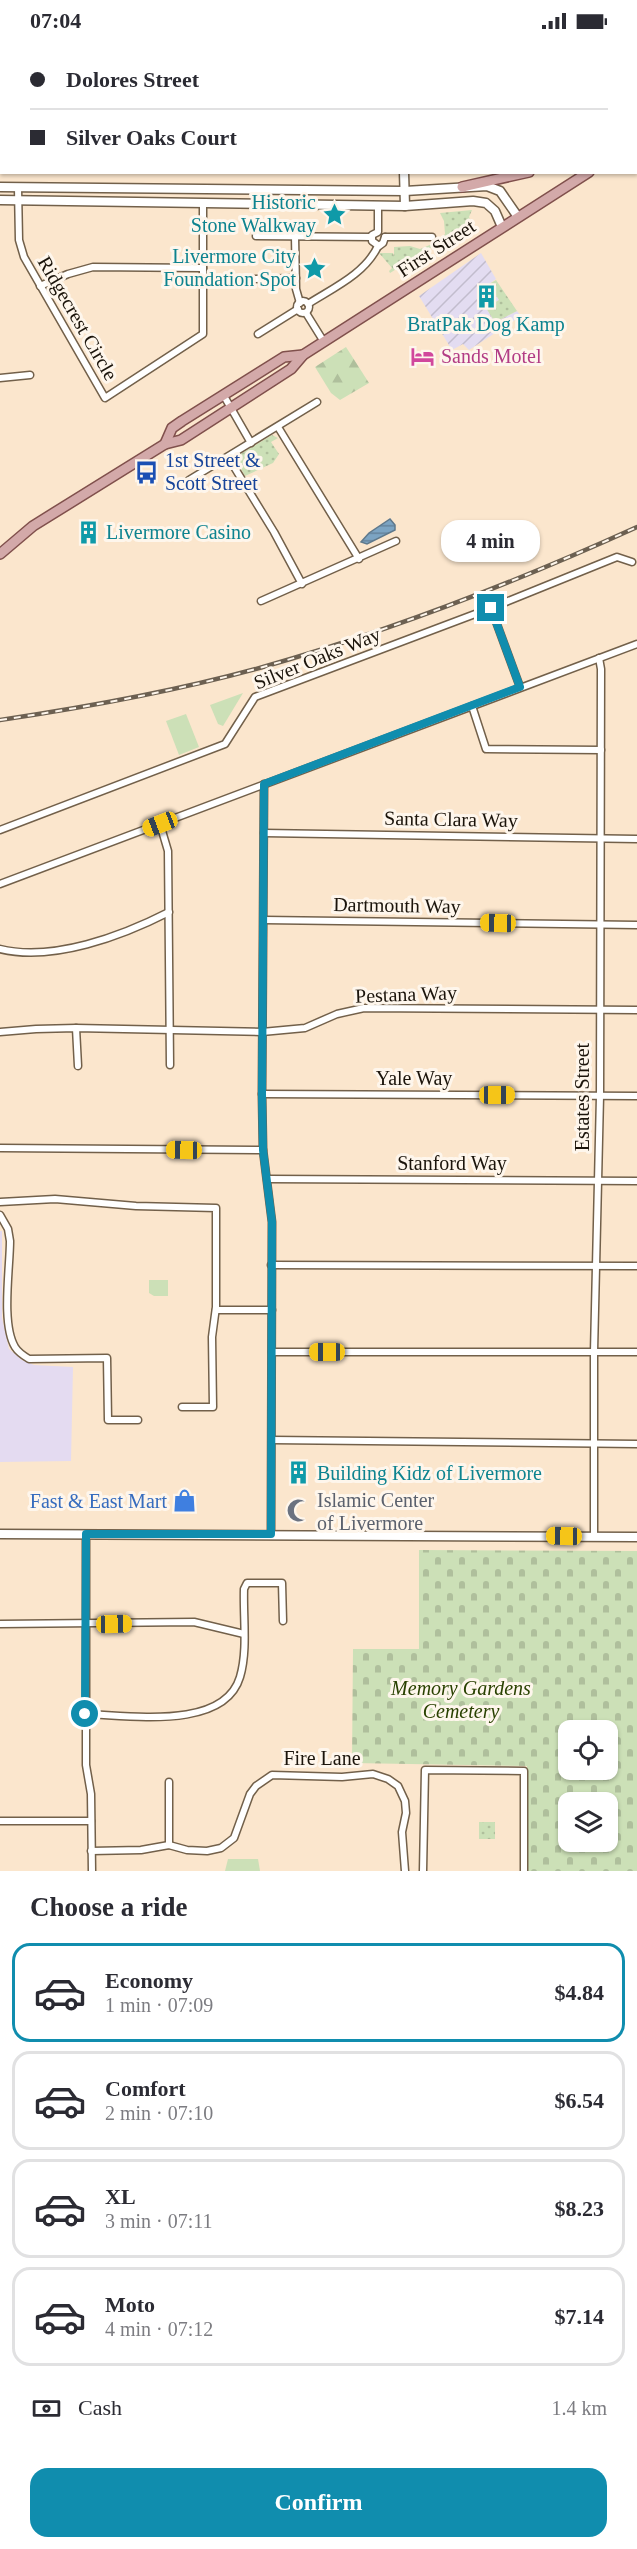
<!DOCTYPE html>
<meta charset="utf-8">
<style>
body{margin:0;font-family:Georgia,serif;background:#f2f2f3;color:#2b2b33;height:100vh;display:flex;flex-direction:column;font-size:22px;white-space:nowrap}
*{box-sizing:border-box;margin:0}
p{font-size:20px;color:#7c7c81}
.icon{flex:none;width:33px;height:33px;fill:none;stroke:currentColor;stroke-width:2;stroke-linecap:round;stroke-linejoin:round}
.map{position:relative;height:1829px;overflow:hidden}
.sheet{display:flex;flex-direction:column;background:#fff;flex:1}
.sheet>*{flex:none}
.guide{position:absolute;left:0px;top:0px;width:638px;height:132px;box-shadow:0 2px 4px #0004;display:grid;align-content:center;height:132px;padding:0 30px;background:#fff}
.fabs{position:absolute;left:558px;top:1678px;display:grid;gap:12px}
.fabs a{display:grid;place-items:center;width:60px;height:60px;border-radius:12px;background:#fff;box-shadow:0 2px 4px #0004;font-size:30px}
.end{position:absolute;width:27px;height:27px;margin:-14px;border:8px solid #108dae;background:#fff;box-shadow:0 0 0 3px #fff}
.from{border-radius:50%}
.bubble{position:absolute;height:42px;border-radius:18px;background:#fff;box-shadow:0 2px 4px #0004;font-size:20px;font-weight:700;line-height:42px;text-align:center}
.car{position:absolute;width:18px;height:36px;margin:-18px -9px;border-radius:8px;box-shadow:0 0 4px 2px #0007;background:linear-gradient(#f5c518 24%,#345 0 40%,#f5c518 0 76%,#345 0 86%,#f5c518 0)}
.guide b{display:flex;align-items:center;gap:21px;height:57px;font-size:22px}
.guide b+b{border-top:2px solid #e1e1e2}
.guide i{width:15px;height:15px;background:#2b2b33}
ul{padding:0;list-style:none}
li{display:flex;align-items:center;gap:18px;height:99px;margin:0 12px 9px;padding:0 18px;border:3px solid #e1e1e2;border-radius:18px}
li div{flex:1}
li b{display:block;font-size:22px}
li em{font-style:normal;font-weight:700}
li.selected{border-color:#108dae}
li>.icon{width:54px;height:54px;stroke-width:1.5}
h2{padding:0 30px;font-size:27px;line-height:72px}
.pay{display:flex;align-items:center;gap:15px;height:66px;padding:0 30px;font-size:22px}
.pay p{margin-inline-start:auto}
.button{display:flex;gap:12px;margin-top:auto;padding:12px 30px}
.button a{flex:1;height:69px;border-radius:18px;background:#108dae;color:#fff;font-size:24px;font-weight:700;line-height:69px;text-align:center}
.status{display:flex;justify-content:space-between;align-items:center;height:42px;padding:0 30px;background:#fff;direction:ltr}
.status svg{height:16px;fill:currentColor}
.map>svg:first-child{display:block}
.industrial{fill:url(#industrial-furrows)}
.education{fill:#e4dbf1}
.green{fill:url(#green-dots)}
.forest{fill:url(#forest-firs)}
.cemetery{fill:url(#cemetery-stones);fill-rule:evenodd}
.pitch{fill:#cce0b7}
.water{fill:url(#water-rules);stroke:#5f798c;stroke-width:1.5}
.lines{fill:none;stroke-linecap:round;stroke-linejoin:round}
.street-casing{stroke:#72604a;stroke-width:9}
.secondary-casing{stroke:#72604a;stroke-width:11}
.primary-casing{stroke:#80504c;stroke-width:12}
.street{stroke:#fff;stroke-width:6}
.secondary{stroke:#fff;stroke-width:8}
.primary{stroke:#d3a9a9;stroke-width:9}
.rail-casing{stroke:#6c6051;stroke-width:4.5}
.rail{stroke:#fef6ec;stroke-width:2;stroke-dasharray:7;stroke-linecap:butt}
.route{stroke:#108dae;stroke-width:8}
.labels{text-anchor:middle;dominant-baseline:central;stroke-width:6;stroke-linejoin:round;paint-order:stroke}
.culture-label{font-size:20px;fill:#0d838f;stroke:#fef6ec;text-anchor:end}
.street-label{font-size:20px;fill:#1b140b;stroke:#fef6ec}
.hotel-label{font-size:20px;fill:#b23c85;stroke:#fef6ec;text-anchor:start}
.transit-label{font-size:20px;fill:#164399;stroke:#fef6ec;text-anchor:start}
.worship-label{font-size:20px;fill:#5b616d;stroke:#fef6ec;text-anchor:start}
.shop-label{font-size:20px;fill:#366cbe;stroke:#fef6ec;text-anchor:end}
.park-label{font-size:20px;font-style:italic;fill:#294100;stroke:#fef6ec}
</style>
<div class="status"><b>07:04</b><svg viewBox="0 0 49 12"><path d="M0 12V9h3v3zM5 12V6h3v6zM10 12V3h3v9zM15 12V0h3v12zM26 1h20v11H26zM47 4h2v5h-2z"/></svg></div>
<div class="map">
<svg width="637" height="1829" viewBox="0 0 637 1829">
<defs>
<pattern id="industrial-furrows" width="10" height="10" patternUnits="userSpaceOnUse" patternTransform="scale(1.5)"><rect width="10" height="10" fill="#e3dcf1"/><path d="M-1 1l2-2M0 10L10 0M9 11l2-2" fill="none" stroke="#c2bccd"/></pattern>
<pattern id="green-dots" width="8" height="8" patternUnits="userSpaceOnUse" patternTransform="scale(1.5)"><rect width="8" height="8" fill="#cce0b7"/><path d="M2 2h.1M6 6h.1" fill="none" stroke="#afbf9c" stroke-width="1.8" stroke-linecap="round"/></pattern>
<pattern id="forest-firs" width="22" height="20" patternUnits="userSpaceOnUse" patternTransform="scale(1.5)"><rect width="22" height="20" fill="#cce0b7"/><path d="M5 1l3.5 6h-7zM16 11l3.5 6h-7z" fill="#afbf9c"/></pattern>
<pattern id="cemetery-stones" width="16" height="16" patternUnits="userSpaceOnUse" patternTransform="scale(1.5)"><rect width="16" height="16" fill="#cce0b7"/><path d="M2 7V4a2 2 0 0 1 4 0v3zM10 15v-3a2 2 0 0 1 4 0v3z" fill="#afbf9c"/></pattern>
<pattern id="water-rules" width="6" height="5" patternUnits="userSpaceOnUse" patternTransform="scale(1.5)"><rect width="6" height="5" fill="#7ca4c3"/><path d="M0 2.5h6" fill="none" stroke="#65849d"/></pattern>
</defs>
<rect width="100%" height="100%" fill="#fbe6cd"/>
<polygon class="industrial" points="481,211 496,237 489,242 499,258 486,266 495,280 517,269 521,274 469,308 463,302 452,308 419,254"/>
<polygon class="education" points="0,1189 2,1189 2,1276 9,1307 22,1318 34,1323 73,1325 71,1419 0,1420"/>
<g class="green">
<polygon points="472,168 469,175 472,181 463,187 465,182 461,184 461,187 390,231 389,229 392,226 379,211 393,211 394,214 394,205 410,204 420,207 437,200 445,192 444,179 440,171"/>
<polygon points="496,238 517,269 495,280 486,266 499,258 489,242"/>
<polygon points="272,393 278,396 271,400 279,412 273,421 245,434 237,419 239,413"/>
<rect x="479" y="1780" width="16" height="17"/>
</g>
<polygon class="forest" points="346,305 369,341 340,358 331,351 315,325"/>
<path class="cemetery" d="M419,1508L637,1509V1829H527V1724L352,1721L353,1607H419ZM568,1689H608V1728H568ZM568,1761H608V1800H568Z"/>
<g class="pitch">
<polygon points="243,651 223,684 218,682 210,663"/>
<polygon points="186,672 199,705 179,713 166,679"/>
<polygon points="149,1238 168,1238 168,1254 154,1254 149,1251"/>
<polygon points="228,1817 258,1817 260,1829 225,1829"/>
</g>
<polygon class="water" points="390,477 395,483 395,488 367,502 361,500 369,491"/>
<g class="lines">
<defs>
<g id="street">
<polyline points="23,0 24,2"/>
<polyline points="124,0 124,2"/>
<polyline points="223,0 224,2"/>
<polyline points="326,0 327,2"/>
<polyline points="585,0 585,2"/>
<polyline points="478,2 478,0"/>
<polyline points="18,146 19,198 24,215 105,356 203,292 203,162"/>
<polyline points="378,164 378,190 372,193 372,199 379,204 383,201 385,195"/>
<polyline points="256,194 372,195"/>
<polyline points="295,194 296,247 300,261"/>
<polyline points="385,195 432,195"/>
<polyline points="255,237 296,236"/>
<polyline points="40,244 68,232 93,225 203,226"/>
<circle cx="303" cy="265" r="6"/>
<path d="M308,262C333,246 365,232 378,204"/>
<polyline points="306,271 324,300"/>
<polyline points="258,292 298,267"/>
<polyline points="0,336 30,333"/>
<polyline points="224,354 251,401"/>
<polyline points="278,385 359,517"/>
<polyline points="228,415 274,490 302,542"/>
<polyline points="189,438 317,360"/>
<polyline points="261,559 396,499"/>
<polyline points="491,566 520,645"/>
<polyline points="472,664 486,707 601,708"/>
<polyline points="264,742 262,1052 263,1108 272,1180 271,1493"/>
<polyline points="160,782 168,809 170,1023"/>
<polyline points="0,788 225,702 255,655 491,566 617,515 632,520"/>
<polyline points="264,791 637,797"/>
<polyline points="0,842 637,602"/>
<polyline points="264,878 637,883"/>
<path d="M0,907C53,920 122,894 169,870"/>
<polyline points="76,986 78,1024"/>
<polyline points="0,990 36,987 76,986 262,990 305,986 337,972 364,966 637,968"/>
<polyline points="262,1052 637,1054"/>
<polyline points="0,1106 263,1108"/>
<polyline points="268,1137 637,1139"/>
<polyline points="0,1160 55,1157 136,1164 216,1166 216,1265 212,1295 213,1365 182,1365"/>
<path d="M0,1173L8,1187L10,1199C10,1226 1,1282 15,1305C18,1310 24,1314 29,1317L107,1316L108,1378H138"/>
<polyline points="271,1223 637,1224"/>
<polyline points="216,1268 272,1268"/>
<polyline points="272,1310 637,1310"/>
<polyline points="272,1398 637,1402"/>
<polyline points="86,1492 86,1723 91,1752 92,1829"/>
<polyline points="594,1494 594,1310 600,1054 601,627 599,616"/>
<polyline points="0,1582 194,1580 244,1592"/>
<path d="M85,1672C128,1673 224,1689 240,1635C248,1608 243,1575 244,1547L247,1541H282L283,1579"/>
<polyline points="0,1779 91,1779"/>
<polyline points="169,1803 169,1740"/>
<polyline points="91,1809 141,1808 169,1803 187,1808 207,1809 221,1806 234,1796 250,1752 256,1744 272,1733 342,1735 373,1732 388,1737 398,1744 405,1759 406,1771 402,1790 405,1829"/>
<polyline points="423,1829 425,1728 524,1729 524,1829"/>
</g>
<g id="secondary">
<polyline points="415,2 415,0"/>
<polyline points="404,130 405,164"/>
<polyline points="0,145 405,149 487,144 500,149 518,175"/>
<polyline points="0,158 405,164 473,159 486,161 495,169 502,185"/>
<polyline points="0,1492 637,1495"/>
</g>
<g id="primary">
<polyline points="636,83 637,83"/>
<polyline points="636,95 637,94"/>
<polyline points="462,145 529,130"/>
<polyline points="165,402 172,386 182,379 284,315 303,313"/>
<polyline points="0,512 33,484 165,402 181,398 291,327 303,313 589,130"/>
</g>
</defs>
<use href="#street" class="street-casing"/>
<use href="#secondary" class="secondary-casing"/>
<use href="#primary" class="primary-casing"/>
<use href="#street" class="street"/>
<use href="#secondary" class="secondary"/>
<use href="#primary" class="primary"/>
<defs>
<path id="rail" d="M0,678C88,665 177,649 263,625C390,589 516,540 637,485"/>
</defs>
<use href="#rail" class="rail-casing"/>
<use href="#rail" class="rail"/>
</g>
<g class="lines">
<polyline class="route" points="85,1672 86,1492 271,1492 272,1180 263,1108 262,1052 264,742 520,645 491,566"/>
</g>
<defs>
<symbol id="sight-bare" viewBox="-9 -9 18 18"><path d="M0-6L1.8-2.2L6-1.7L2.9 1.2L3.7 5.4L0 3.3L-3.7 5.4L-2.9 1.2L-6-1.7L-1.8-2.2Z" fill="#0f9aa8" stroke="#fef6ec" stroke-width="2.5" paint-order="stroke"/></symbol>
<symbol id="building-bare" viewBox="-9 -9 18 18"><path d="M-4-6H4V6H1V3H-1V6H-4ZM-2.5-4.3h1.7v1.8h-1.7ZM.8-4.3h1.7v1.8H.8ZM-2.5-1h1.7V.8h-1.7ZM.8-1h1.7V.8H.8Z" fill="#0f9aa8" stroke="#fef6ec" stroke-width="2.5" paint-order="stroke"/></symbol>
<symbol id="hotel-bare" viewBox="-9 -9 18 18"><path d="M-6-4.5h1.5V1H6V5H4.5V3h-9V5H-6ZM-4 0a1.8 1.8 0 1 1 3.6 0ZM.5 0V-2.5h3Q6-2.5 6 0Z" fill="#d1479c" stroke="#fef6ec" stroke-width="2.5" paint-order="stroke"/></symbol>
<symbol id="bus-bare" viewBox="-9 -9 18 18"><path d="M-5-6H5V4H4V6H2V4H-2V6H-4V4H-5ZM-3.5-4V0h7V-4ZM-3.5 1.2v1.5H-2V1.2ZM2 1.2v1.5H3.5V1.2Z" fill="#1a4fb4" stroke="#fef6ec" stroke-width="2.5" paint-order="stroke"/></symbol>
<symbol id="shop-bare" viewBox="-9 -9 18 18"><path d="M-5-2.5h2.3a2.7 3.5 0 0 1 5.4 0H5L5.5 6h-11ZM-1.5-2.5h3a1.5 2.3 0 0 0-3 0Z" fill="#3f7fe0" stroke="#fef6ec" stroke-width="2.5" paint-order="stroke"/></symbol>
<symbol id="mosque-bare" viewBox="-9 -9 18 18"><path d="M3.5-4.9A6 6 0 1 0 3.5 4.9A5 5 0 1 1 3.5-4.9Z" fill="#6b7280" stroke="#fef6ec" stroke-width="2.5" paint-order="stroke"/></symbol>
</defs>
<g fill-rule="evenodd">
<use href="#sight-bare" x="318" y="156" width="33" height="33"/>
<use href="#sight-bare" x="298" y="210" width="33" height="33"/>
<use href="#building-bare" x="470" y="238" width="33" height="33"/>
<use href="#hotel-bare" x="406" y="298" width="33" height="33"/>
<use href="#bus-bare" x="130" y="414" width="33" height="33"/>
<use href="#building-bare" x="72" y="474" width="33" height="33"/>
<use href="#building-bare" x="282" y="1414" width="33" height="33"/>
<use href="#shop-bare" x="168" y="1442" width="33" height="33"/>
<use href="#mosque-bare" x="282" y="1452" width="33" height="33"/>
</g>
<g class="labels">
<g class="culture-label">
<text x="316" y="160">Historic<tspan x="316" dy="23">Stone Walkway</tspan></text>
<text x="296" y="214">Livermore City<tspan x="296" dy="23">Foundation Spot</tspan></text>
<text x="486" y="282" text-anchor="middle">BratPak Dog Kamp</text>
<text x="106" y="490" text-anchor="start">Livermore Casino</text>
<text x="317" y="1431" text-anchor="start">Building Kidz of Livermore</text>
</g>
<g class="street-label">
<text transform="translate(436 206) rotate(-33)">First Street</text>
<text transform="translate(78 276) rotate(60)">Ridgecrest Circle</text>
<text transform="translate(317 616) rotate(-22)">Silver Oaks Way</text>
<text transform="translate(451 777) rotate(1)">Santa Clara Way</text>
<text transform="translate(397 863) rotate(1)">Dartmouth Way</text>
<text transform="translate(406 952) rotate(-2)">Pestana Way</text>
<text x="414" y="1036">Yale Way</text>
<text transform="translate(582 1055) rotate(-90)">Estates Street</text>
<text x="452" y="1121">Stanford Way</text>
<text x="322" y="1716">Fire Lane</text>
</g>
<g class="hotel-label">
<text x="441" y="314">Sands Motel</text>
</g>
<g class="transit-label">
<text x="165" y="418">1st Street &amp;<tspan x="165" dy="23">Scott Street</tspan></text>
</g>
<g class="worship-label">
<text x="317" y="1458">Islamic Center<tspan x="317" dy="23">of Livermore</tspan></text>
</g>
<g class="shop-label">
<text x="167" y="1459">Fast &amp; East Mart</text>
</g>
<g class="park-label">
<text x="461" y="1646">Memory Gardens<tspan x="461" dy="23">Cemetery</tspan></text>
</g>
</g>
</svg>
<div class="fabs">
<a><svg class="icon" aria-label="locate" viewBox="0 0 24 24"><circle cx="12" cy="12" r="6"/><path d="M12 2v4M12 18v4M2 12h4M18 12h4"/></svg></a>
<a><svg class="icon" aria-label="layers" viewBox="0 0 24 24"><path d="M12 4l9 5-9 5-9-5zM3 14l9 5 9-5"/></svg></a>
</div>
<i class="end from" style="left:85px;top:1672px"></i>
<i class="end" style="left:491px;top:566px"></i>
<div class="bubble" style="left:441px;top:478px;width:99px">4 min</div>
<i class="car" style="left:160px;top:782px;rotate:249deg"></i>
<i class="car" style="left:498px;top:881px;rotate:271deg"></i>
<i class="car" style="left:497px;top:1053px;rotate:90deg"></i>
<i class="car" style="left:184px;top:1108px;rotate:271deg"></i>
<i class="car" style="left:327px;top:1310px;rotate:270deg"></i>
<i class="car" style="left:564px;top:1494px;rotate:271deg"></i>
<i class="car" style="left:114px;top:1582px;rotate:89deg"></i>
<div class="guide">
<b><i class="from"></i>Dolores Street</b>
<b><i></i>Silver Oaks Court</b>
</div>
</div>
<section class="sheet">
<h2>Choose a ride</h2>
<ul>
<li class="selected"><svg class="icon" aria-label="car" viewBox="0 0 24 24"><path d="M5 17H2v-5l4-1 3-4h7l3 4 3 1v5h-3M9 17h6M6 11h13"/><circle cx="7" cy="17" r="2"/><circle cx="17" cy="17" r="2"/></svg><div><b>Economy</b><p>1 min · 07:09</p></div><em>$4.84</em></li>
<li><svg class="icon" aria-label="car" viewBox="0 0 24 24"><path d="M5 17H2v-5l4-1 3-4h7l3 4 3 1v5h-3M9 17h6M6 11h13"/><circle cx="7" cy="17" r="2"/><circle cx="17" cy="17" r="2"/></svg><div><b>Comfort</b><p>2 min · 07:10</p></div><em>$6.54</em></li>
<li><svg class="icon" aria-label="car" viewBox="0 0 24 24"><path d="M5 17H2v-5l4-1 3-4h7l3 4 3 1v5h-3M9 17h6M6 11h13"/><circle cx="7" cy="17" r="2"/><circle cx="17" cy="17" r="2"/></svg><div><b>XL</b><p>3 min · 07:11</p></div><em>$8.23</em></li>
<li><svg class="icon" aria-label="car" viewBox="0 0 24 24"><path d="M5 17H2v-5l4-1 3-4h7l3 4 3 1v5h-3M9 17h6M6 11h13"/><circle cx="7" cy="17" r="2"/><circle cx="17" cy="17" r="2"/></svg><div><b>Moto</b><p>4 min · 07:12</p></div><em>$7.14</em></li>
</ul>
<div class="pay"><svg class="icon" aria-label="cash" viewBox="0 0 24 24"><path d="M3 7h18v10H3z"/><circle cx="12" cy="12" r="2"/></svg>Cash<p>1.4 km</p></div>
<div class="button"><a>Confirm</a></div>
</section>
